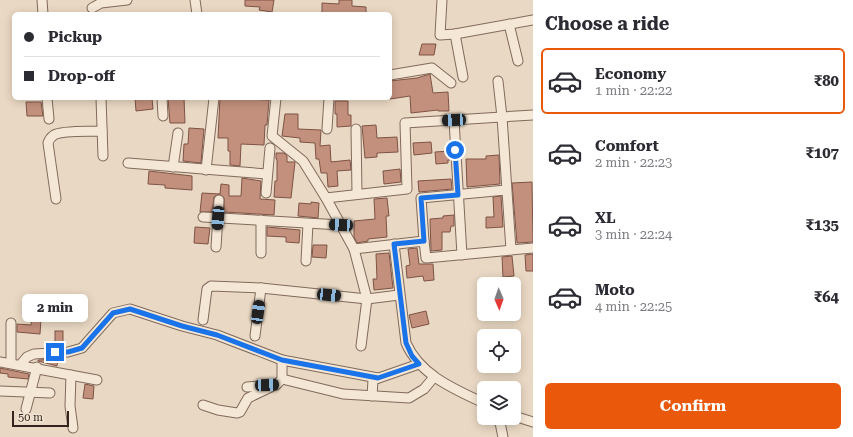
<!DOCTYPE html>
<meta charset="utf-8">
<style>
body{margin:0;font-family:"Roboto Serif",serif;background:#f2f2f3;color:#2b2b33;height:100vh;display:flex;flex-direction:column;font-size:15px;white-space:nowrap}
*{box-sizing:border-box;margin:0}
p{font-size:13px;color:#7c7c81}
.icon{flex:none;width:22px;height:22px;fill:none;stroke:currentColor;stroke-width:2;stroke-linecap:round;stroke-linejoin:round}
.map{position:relative;flex:1;overflow:hidden}
.panel{display:flex;flex-direction:column;background:#fff;width:320px}
.panel>*{flex:none}
.banner{position:absolute;left:12px;top:12px;width:380px;height:88px;border-radius:6px;box-shadow:0 2px 10px #0003;display:grid;align-content:center;height:88px;padding:0 12px;background:#fff}
.needle{width:26px;rotate:178deg}
.tools{position:absolute;left:477px;top:277px;display:grid;gap:8px}
.tools a{display:grid;place-items:center;width:44px;height:44px;border-radius:6px;background:#fff;box-shadow:0 2px 10px #0003;font-size:20px}
.scale{position:absolute;left:12px;bottom:10px;width:57px;box-sizing:border-box;padding-left:4px;border:2px solid #33251e;border-top:0;font-size:11px;line-height:14px;white-space:nowrap;color:#33251e;-webkit-text-stroke:3px #f1e4d2;paint-order:stroke}
.end{position:absolute;width:18px;height:18px;margin:-9px;border:5px solid #1a73e8;background:#fff;box-shadow:0 0 0 2px #fff}
.from{border-radius:50%}
.bubble{position:absolute;height:28px;border-radius:6px;background:#fff;box-shadow:0 2px 10px #0003;font-size:13px;font-weight:700;line-height:28px;text-align:center}
.car{position:absolute;width:12px;height:24px;margin:-12px -6px;border-radius:5px;box-shadow:0 0 3px 1px #0007;background:linear-gradient(#222 24%,#8ab4d8 0 40%,#222 0 76%,#8ab4d8 0 86%,#222 0)}
.banner b{display:flex;align-items:center;gap:14px;height:38px;font-size:15px}
.banner b+b{border-top:1px solid #e1e1e2}
.banner i{width:10px;height:10px;background:#2b2b33}
ul{padding:0;list-style:none}
li{display:flex;align-items:center;gap:12px;height:66px;margin:0 8px 6px;padding:0 4px;border:2px solid transparent;border-radius:6px}
li div{flex:1}
li b{display:block;font-size:15px}
li em{font-style:normal;font-weight:700}
li.active{border-color:#ea580c}
li>.icon{width:36px;height:36px;stroke-width:1.5}
h2{padding:0 12px;font-size:18px;line-height:48px}
.action{display:flex;gap:8px;margin-top:auto;padding:8px 12px}
.action a{flex:1;height:46px;border-radius:6px;background:#ea580c;color:#fff;font-size:16px;font-weight:700;line-height:46px;text-align:center}
main{display:flex;flex:1;min-height:0}
.map>svg:first-child{display:block}
.building{fill:#c3907d;stroke:#7e5344}
.lines{fill:none;stroke-linecap:round;stroke-linejoin:round}
.minor-casing{stroke:#816a5c;stroke-width:11}
.minor{stroke:#f5e7d5;stroke-width:9}
.route{stroke:#1a73e8;stroke-width:5}
</style>
<main>
<div class="map">
<svg width="533" height="437" viewBox="0 0 533 437">
<rect width="100%" height="100%" fill="#e9d8c3"/>
<g class="building">
<polygon points="245,0 274,0 272,12 259,10 260,7 245,6"/>
<polygon points="339,0 352,0 352,6 366,7 366,14 322,14 322,3 339,4"/>
<polygon points="422,44 436,44 434,55 419,55"/>
<polygon points="430,74 433,93 448,92 449,111 438,111 438,110 411,113 410,96 390,99 390,81 417,78"/>
<polygon points="135,98 152,98 153,109 136,111"/>
<polygon points="168,98 184,98 185,123 170,123"/>
<polygon points="220,98 269,100 267,125 265,125 264,145 241,144 240,166 230,165 230,151 228,151 228,138 218,138"/>
<polygon points="335,101 348,101 348,115 351,115 351,126 337,127 337,114 335,114"/>
<polygon points="26,102 41,102 43,116 27,116"/>
<polygon points="285,114 298,114 298,129 321,130 320,146 330,145 331,162 350,160 351,170 337,171 338,186 328,187 327,173 321,173 319,159 316,159 315,143 300,142 300,138 282,136"/>
<polygon points="376,125 377,138 397,137 398,152 377,153 377,157 365,158 362,126"/>
<polygon points="189,128 204,129 201,163 183,161 184,144 188,144"/>
<polygon points="431,142 432,153 414,155 413,143"/>
<polygon points="450,151 450,160 448,160 448,163 436,164 435,152"/>
<polygon points="276,153 284,153 287,156 287,162 295,162 291,198 274,197 275,181 277,181 277,160 276,159"/>
<polygon points="499,155 500,184 467,187 466,159 486,159 486,156"/>
<polygon points="400,169 401,182 384,184 383,171"/>
<polygon points="149,171 192,176 192,190 165,188 165,185 148,184"/>
<polygon points="242,178 261,181 260,199 275,200 274,215 224,212 224,198 219,194 214,197 212,212 200,212 202,193 220,194 221,184 229,185 229,196 241,196"/>
<polygon points="451,179 452,189 419,192 418,181"/>
<polygon points="532,182 533,242 517,243 512,183"/>
<polygon points="501,196 503,227 486,228 486,217 494,217 493,197"/>
<polygon points="387,198 389,216 386,216 387,237 368,239 368,241 357,243 354,237 354,221 375,219 374,199"/>
<polygon points="311,202 319,203 318,218 298,216 299,203 311,204"/>
<polygon points="454,215 454,226 451,226 450,232 442,232 442,250 431,251 430,219 443,218 443,216"/>
<polygon points="195,227 210,228 208,244 194,243"/>
<polygon points="267,227 300,230 299,243 286,242 286,237 267,236"/>
<polygon points="313,245 327,245 326,258 312,257"/>
<polygon points="417,248 419,264 433,264 434,280 424,281 423,276 407,278 406,266 410,265 408,249"/>
<polygon points="389,253 393,288 374,290 373,279 377,279 376,254"/>
<polygon points="533,254 533,271 526,271 525,255"/>
<polygon points="512,256 514,276 503,277 502,257"/>
<polygon points="426,311 429,324 412,328 409,315"/>
<polygon points="32,318 41,319 40,334 17,332 17,324 31,325"/>
<rect x="55" y="331" width="8" height="15"/>
<polygon points="58,359 57,366 38,361 38,360"/>
<polygon points="0,368 29,374 28,379 8,377 8,374 0,373"/>
<polygon points="85,384 94,386 93,399 83,398"/>
</g>
<g class="lines">
<defs>
<g id="minor">
<polyline points="42,0 43,14"/>
<polyline points="195,0 197,14"/>
<polyline points="442,0 440,35 455,34 533,20"/>
<polyline points="92,8 101,3 127,0"/>
<polyline points="509,24 518,61"/>
<polyline points="455,34 463,77"/>
<polyline points="390,75 432,68 451,83"/>
<polyline points="498,81 502,117 511,250"/>
<polyline points="47,98 49,119"/>
<polyline points="101,98 103,156"/>
<polyline points="162,98 163,116"/>
<polyline points="276,98 272,136 303,161 326,198 354,249 424,241 426,258 533,248"/>
<polyline points="454,120 462,255"/>
<polyline points="327,129 329,98"/>
<polyline points="356,129 357,194"/>
<polyline points="128,163 267,174"/>
<polyline points="173,167 178,133"/>
<polyline points="206,170 214,98"/>
<polyline points="266,193 270,148"/>
<polyline points="326,198 407,189 405,123 533,115"/>
<path d="M56,199L48,143C49,140 51,137 54,135C64,130 90,132 102,131"/>
<polyline points="203,217 341,225"/>
<polyline points="424,241 421,198 506,190"/>
<path d="M394,244L406,343C420,375 454,389 484,403"/>
<polyline points="216,247 219,200"/>
<polyline points="354,249 367,299 361,346"/>
<polyline points="261,253 261,220"/>
<polyline points="306,261 308,224"/>
<polyline points="203,320 207,289 211,286 261,288 367,299 399,295"/>
<polyline points="255,336 261,288"/>
<polyline points="282,360 378,378"/>
<polyline points="0,362 97,380"/>
<polyline points="11,363 11,323"/>
<polyline points="21,364 27,357 34,354 68,352 82,348 113,313 130,309 182,326 217,335 282,360 282,379 276,385 247,387"/>
<polyline points="71,375 70,406 73,428"/>
<polyline points="282,379 343,394 409,398 424,389 434,377"/>
<polyline points="0,391 50,393"/>
<polyline points="372,396 373,380 419,364"/>
<polyline points="203,405 218,410 237,413 240,412 248,398 271,387"/>
<polyline points="26,409 37,367"/>
<polyline points="514,416 533,422"/>
<polyline points="499,418 503,437"/>
</g>
</defs>
<use href="#minor" class="minor-casing"/>
<use href="#minor" class="minor"/>
</g>
<g class="lines">
<polyline class="route" points="55,352 68,352 82,348 113,313 130,309 182,326 217,335 282,360 378,378 419,364 412,356 406,343 394,244 424,241 421,198 458,195 455,150"/>
</g>
</svg>
<div class="tools">
<a><svg class="needle" viewBox="-14 -14 28 28"><path d="M0-13l5 13h-10z" fill="#e53935"/><path d="M0 13l5-13h-10z" fill="#7c7c81"/></svg></a>
<a><svg class="icon" aria-label="locate" viewBox="0 0 24 24"><circle cx="12" cy="12" r="6"/><path d="M12 2v4M12 18v4M2 12h4M18 12h4"/></svg></a>
<a><svg class="icon" aria-label="layers" viewBox="0 0 24 24"><path d="M12 4l9 5-9 5-9-5zM3 14l9 5 9-5"/></svg></a>
</div>
<div class="scale">50 m</div>
<i class="end from" style="left:455px;top:150px"></i>
<i class="end" style="left:55px;top:352px"></i>
<div class="bubble" style="left:22px;top:294px;width:66px">2 min</div>
<i class="car" style="left:454px;top:120px;rotate:267deg"></i>
<i class="car" style="left:218px;top:218px;rotate:184deg"></i>
<i class="car" style="left:341px;top:225px;rotate:273deg"></i>
<i class="car" style="left:329px;top:295px;rotate:96deg"></i>
<i class="car" style="left:258px;top:312px;rotate:8deg"></i>
<i class="car" style="left:267px;top:385px;rotate:88deg"></i>
<div class="banner">
<b><i class="from"></i>Pickup</b>
<b><i></i>Drop-off</b>
</div>
</div>
<section class="panel">
<h2>Choose a ride</h2>
<ul>
<li class="active"><svg class="icon" aria-label="car" viewBox="0 0 24 24"><path d="M5 17H2v-5l4-1 3-4h7l3 4 3 1v5h-3M9 17h6M6 11h13"/><circle cx="7" cy="17" r="2"/><circle cx="17" cy="17" r="2"/></svg><div><b>Economy</b><p>1 min · 22:22</p></div><em>₹80</em></li>
<li><svg class="icon" aria-label="car" viewBox="0 0 24 24"><path d="M5 17H2v-5l4-1 3-4h7l3 4 3 1v5h-3M9 17h6M6 11h13"/><circle cx="7" cy="17" r="2"/><circle cx="17" cy="17" r="2"/></svg><div><b>Comfort</b><p>2 min · 22:23</p></div><em>₹107</em></li>
<li><svg class="icon" aria-label="car" viewBox="0 0 24 24"><path d="M5 17H2v-5l4-1 3-4h7l3 4 3 1v5h-3M9 17h6M6 11h13"/><circle cx="7" cy="17" r="2"/><circle cx="17" cy="17" r="2"/></svg><div><b>XL</b><p>3 min · 22:24</p></div><em>₹135</em></li>
<li><svg class="icon" aria-label="car" viewBox="0 0 24 24"><path d="M5 17H2v-5l4-1 3-4h7l3 4 3 1v5h-3M9 17h6M6 11h13"/><circle cx="7" cy="17" r="2"/><circle cx="17" cy="17" r="2"/></svg><div><b>Moto</b><p>4 min · 22:25</p></div><em>₹64</em></li>
</ul>
<div class="action"><a>Confirm</a></div>
</section>
</main>
